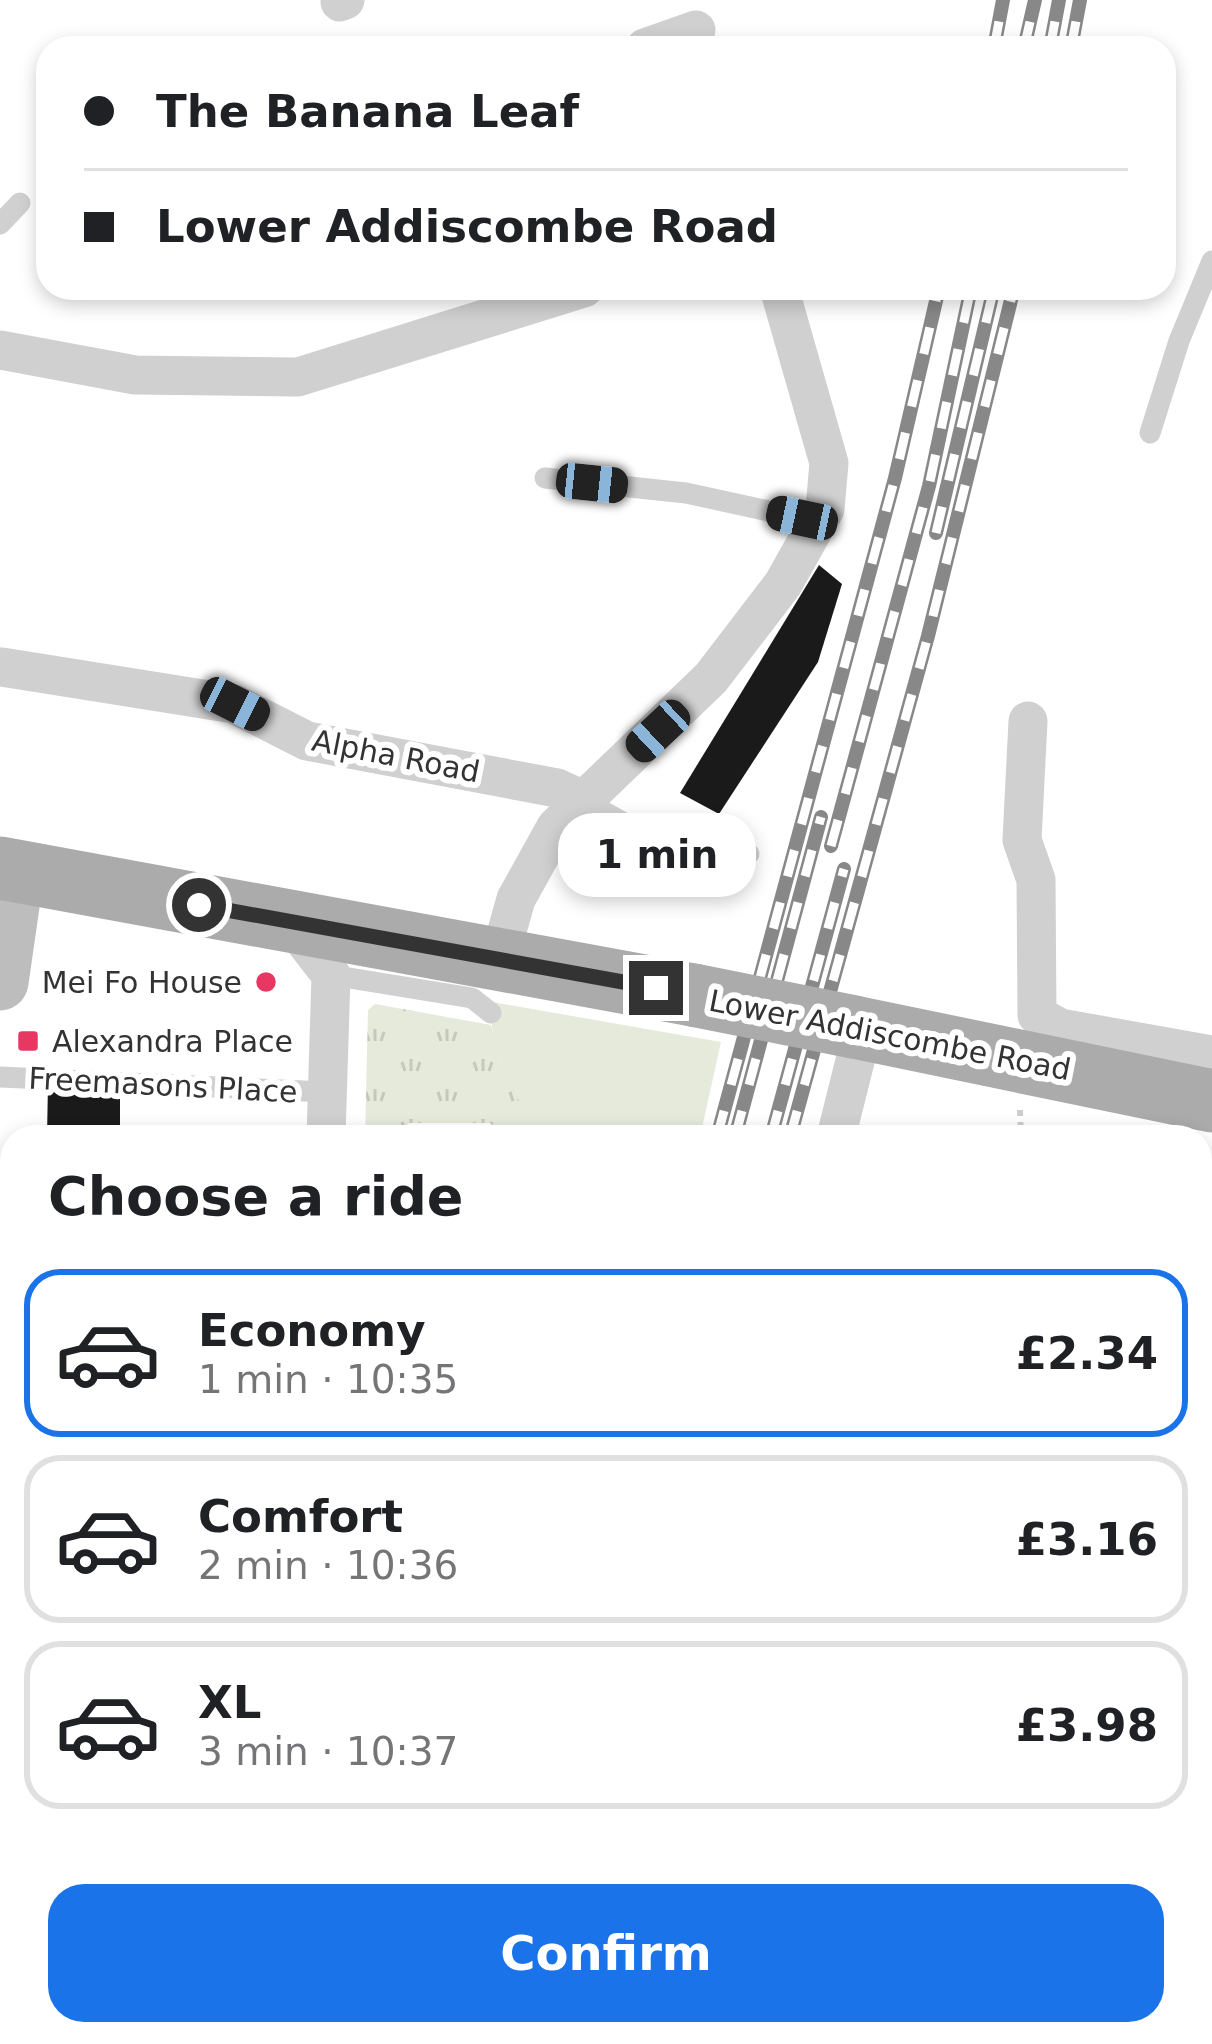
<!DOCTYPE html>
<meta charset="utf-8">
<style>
body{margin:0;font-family:"DejaVu Sans",sans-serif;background:#f2f2f2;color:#202124;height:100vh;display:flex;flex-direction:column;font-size:45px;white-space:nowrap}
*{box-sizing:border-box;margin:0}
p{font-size:39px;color:#757577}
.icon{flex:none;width:66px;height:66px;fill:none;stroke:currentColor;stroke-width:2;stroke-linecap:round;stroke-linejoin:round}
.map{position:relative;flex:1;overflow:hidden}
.panel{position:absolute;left:0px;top:1125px;width:1212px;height:921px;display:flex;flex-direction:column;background:#fff;border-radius:36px 36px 0 0;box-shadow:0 6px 18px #0003}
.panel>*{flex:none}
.top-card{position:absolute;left:36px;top:36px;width:1140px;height:264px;border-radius:36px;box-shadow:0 6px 18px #0003;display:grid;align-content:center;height:264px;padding:0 48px;background:#fff}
.end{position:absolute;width:54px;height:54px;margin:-27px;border:15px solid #333;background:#fff;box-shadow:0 0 0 6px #fff}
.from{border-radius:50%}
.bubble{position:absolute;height:84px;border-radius:36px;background:#fff;box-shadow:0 6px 18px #0003;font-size:39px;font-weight:800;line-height:84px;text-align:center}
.car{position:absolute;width:36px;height:72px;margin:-36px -18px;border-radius:15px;box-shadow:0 0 9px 3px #0007;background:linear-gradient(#222 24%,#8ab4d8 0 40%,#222 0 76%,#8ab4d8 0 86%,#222 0)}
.top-card b{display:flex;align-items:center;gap:42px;height:114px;font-size:45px}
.top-card b+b{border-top:3px solid #e0e0e0}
.top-card i{width:30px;height:30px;background:#202124}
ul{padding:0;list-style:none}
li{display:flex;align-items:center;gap:36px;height:168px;margin:0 24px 18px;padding:0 24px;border:6px solid #e0e0e0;border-radius:36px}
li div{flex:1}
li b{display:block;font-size:45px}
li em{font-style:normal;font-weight:800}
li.on{border-color:#1a73e8}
li>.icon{width:108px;height:108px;stroke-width:1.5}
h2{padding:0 48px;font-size:54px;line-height:144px}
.action{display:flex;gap:24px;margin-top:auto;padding:24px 48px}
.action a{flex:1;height:138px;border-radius:36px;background:#1a73e8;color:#fff;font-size:48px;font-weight:800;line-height:138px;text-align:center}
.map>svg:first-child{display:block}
.grass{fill:url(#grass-tufts)}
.park{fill:#e5eadb}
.building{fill:#1a1a1a}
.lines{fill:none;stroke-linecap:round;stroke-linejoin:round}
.path{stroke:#cdcdcd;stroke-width:6;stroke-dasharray:6 6;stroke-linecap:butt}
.lane{stroke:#d0d0d0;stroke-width:21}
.street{stroke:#d0d0d0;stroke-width:39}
.secondary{stroke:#bdbdbd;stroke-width:57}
.primary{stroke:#ababab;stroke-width:63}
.rail-casing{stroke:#888;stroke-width:14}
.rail{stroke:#fff;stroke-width:9;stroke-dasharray:27;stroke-linecap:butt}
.primary-bridge{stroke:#ababab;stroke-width:63}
.route{stroke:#333;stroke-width:15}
.poi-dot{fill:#e83763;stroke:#fff;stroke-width:4.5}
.labels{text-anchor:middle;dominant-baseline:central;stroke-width:12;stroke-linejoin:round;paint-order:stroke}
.street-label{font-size:30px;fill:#333;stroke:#fff}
.poi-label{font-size:30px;fill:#333;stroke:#fff;text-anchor:end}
</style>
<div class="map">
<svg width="1212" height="2044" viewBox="0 0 1212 2044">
<defs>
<pattern id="grass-tufts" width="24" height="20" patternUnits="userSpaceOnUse" patternTransform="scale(3)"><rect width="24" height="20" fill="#e5eadb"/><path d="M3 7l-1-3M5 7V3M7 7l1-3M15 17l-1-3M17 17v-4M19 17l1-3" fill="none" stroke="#c5c9bc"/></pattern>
</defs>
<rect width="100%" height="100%" fill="#fff"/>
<polygon class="grass" points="375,1004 491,1025 500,1060 538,1137 504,1137 490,1123 409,1123 395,1137 365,1137 368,1010"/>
<path class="park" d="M492,1002L721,1042L700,1137H538C517,1096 486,1049 492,1002Z"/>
<g class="building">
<polygon points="819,565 842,584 818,662 719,814 680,793"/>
<polygon points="89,1082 89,1095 120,1094 120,1127 90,1127 89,1137 47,1137 48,1083"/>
<polygon points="1200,1729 1206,1730 1204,1742 1212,1744 1212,1794 1200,1792"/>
<polygon points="42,2034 115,2034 116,2044 42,2044"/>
</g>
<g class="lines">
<polyline class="path" points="1020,1110 1021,1137"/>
<g class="lane">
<polyline points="0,224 20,203"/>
<polyline points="1150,433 1179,341 1212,261"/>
<polyline points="545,478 686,493 819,522"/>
<polyline points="581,799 624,823 749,854"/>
<polyline points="331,975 472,998 491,1013"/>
<polyline points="0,1077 326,1092"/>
</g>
<g class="street">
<polyline points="340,2 345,0"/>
<polyline points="645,48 696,30"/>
<polyline points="0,350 135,375 298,377 584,288"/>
<polyline points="2,667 234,704 307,741 557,788 581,799"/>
<polyline points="1028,721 1022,840 1036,880 1037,1015 1060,1028 1212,1055"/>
<polyline points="290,922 331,975 326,1137"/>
<polyline points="500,956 516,899 556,827 711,678 783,584 825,509 829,463 779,288"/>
<polyline points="836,1137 863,1029"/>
<polyline points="1200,1857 1212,1860"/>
<polyline points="767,2044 767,2034"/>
<polyline points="1178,2044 1179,2034"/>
</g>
<polyline class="secondary" points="0,982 16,871"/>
<g class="primary">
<polyline points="0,868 693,995"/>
<polyline points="854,1027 1212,1101"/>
</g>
<defs>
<g id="rail">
<polyline points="994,48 1003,0"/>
<polyline points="1024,48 1035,0"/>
<polyline points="1050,48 1059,0"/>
<polyline points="1071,48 1080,0"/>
<polyline points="936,533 994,288"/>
<polyline points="831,846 929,486 971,288"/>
<polyline points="717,1137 895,478 939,288"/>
<polyline points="735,1137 821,817"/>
<polyline points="771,1137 844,869"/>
<polyline points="790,1137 928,636 1014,288"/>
<polyline points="415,2044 419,2034"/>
<polyline points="434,2044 438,2034"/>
<polyline points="475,2044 479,2034"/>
<polyline points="495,2044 498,2034"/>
</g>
</defs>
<use href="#rail" class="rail-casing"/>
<use href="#rail" class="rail"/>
<polyline class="primary-bridge" points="693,995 854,1027"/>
</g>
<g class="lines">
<polyline class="route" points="199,905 656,988"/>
</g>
<g class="poi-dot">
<circle cx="266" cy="982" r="12"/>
<rect x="16" y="1029" width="24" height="24" rx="6"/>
</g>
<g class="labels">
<g class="street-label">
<text transform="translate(396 756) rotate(11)">Alpha Road</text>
<text transform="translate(890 1035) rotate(11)">Lower Addiscombe Road</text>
<text transform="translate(163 1085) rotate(3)">Freemasons Place</text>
</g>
<g class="poi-label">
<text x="242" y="982">Mei Fo House</text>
<text x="52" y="1041" text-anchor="start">Alexandra Place</text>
</g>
</g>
</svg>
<i class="end from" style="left:199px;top:905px"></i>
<i class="end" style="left:656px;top:988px"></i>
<div class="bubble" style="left:558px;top:813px;width:198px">1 min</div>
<i class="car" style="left:592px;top:483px;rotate:96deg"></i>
<i class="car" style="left:802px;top:518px;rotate:282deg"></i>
<i class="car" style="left:235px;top:704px;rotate:117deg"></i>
<i class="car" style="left:658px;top:731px;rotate:227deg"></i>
<div class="top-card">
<b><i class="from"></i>The Banana Leaf</b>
<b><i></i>Lower Addiscombe Road</b>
</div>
<section class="panel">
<h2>Choose a ride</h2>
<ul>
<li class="on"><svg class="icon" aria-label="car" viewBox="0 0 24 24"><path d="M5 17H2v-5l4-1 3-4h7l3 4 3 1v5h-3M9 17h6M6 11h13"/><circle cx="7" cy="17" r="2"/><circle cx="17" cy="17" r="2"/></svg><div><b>Economy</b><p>1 min · 10:35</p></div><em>£2.34</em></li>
<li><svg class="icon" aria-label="car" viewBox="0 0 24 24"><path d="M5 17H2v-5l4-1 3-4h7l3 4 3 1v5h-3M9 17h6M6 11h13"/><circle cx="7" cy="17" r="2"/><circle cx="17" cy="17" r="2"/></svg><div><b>Comfort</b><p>2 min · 10:36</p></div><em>£3.16</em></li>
<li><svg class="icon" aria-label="car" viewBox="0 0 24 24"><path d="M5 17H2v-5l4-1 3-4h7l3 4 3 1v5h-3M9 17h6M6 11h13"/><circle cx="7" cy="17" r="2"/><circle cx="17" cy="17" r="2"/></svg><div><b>XL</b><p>3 min · 10:37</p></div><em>£3.98</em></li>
</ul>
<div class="action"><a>Confirm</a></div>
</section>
</div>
